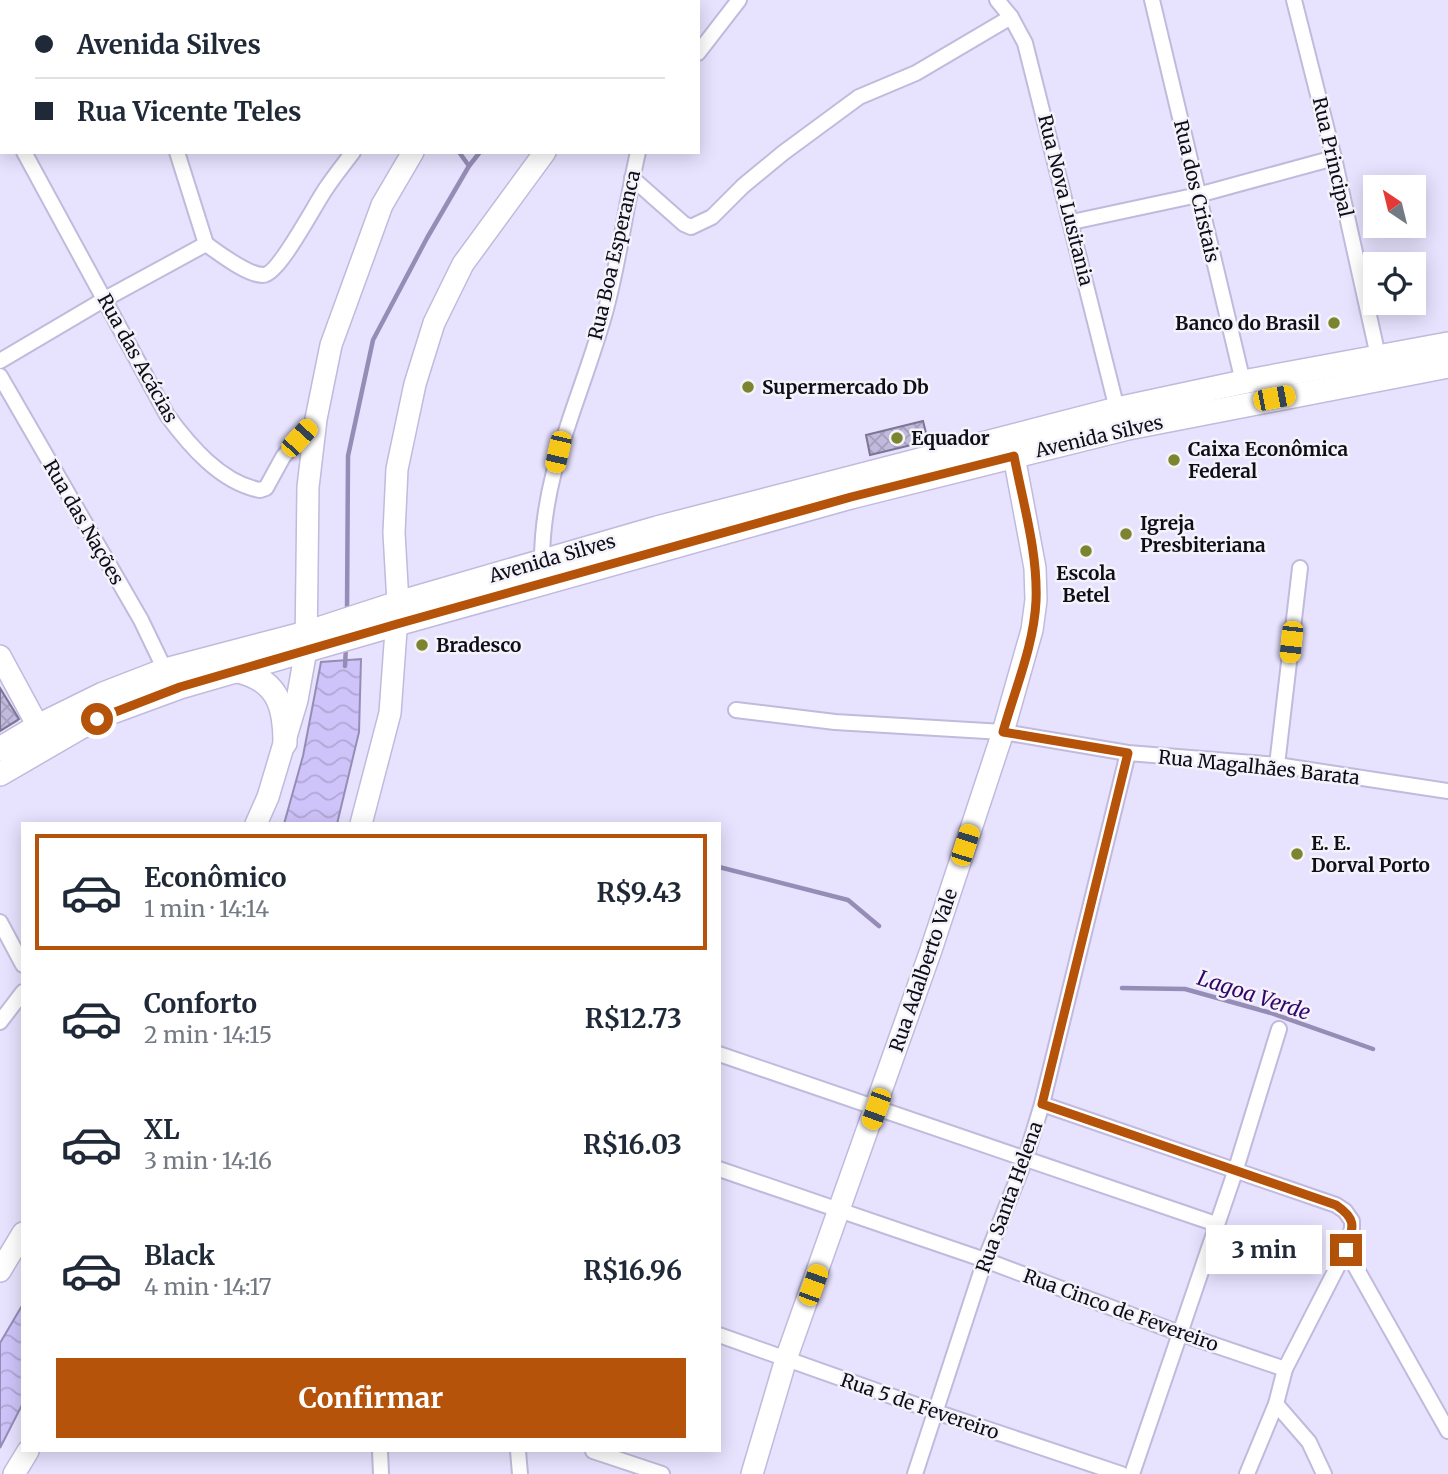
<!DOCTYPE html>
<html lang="pt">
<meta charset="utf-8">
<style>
body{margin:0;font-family:Merriweather,serif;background:#f6f6f7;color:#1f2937;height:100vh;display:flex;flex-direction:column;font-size:26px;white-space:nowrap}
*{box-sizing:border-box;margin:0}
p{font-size:23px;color:#747a83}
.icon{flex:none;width:38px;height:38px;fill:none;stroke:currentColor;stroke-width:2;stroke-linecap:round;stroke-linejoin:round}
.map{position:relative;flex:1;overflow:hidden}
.sheet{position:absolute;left:21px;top:822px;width:700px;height:630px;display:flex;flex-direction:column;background:#fff;border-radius:0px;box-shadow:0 4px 18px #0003}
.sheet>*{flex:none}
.top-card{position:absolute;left:0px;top:0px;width:700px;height:154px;box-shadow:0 4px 18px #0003;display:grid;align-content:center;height:154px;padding:0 35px;background:#fff}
.needle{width:46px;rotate:325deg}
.controls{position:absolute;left:1363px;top:175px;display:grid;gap:14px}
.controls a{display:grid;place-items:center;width:63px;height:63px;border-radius:0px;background:#fff;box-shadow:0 4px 18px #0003;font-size:35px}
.end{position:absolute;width:32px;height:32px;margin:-16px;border:9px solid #b45309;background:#fff;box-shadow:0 0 0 4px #fff}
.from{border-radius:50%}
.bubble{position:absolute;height:49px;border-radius:0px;background:#fff;box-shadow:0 4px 18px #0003;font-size:23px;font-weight:700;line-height:49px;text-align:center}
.car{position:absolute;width:21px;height:42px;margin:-21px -10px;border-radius:9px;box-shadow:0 0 5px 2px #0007;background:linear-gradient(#f5c518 24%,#345 0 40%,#f5c518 0 76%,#345 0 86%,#f5c518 0)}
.top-card b{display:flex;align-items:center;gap:24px;height:66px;font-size:26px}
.top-card b+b{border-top:2px solid #e0e1e3}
.top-card i{width:18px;height:18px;background:#1f2937}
ul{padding:12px 0 0;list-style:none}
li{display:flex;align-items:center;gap:21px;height:116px;margin:0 14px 10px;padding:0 21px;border:4px solid transparent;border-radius:0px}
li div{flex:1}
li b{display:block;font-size:26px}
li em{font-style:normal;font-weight:700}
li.active{border-color:#b45309}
li>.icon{width:63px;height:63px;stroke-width:1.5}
.cta{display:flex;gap:14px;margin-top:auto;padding:14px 35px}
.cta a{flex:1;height:80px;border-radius:0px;background:#b45309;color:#fff;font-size:28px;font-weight:700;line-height:80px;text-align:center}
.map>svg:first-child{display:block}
.water{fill:url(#water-waves);stroke:#968db6;stroke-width:2}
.shadow{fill:#0003}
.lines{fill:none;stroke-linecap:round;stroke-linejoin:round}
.stream{stroke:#968db6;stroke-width:4.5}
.building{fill:url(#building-cross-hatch);stroke:#7c7594;stroke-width:2}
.street-casing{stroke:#c1badc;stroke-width:18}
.secondary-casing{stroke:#c1badc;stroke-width:24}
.primary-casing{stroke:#c1badc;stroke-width:26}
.street{stroke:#fff;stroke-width:14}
.secondary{stroke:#fff;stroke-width:21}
.primary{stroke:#fff;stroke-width:23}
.route{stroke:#b45309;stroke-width:9}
.poi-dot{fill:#7c8430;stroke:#f4f3fa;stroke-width:2.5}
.labels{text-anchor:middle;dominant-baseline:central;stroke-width:5;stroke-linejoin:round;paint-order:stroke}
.street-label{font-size:19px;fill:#100d19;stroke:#f4f3fa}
.poi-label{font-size:19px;font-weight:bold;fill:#100d19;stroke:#f4f3fa;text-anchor:start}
.water-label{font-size:21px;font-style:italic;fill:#34046d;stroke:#f4f3fa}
</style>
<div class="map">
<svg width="1448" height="1474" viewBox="0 0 1448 1474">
<defs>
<pattern id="water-waves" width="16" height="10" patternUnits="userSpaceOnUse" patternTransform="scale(1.75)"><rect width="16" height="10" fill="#cfc4f9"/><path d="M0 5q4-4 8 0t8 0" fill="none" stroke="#b1a7d5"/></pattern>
<pattern id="building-cross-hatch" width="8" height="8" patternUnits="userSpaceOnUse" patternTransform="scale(1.75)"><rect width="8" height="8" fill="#c1badc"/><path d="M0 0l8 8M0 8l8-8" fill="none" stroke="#a59fbc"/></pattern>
</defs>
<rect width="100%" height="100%" fill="#e7e2fe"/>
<g class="water">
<polygon points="361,659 359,732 337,824 284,824 303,756 321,662"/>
<polygon points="23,1304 23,1403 0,1448 0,1343"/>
</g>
<g class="shadow">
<polygon points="923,423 928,442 872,454"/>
<polygon points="0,690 19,721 0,732"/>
</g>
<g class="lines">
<g class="stream">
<polyline points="354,0 355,2"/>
<polyline points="600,2 602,0"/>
<polyline points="459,152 469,166"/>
<polyline points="347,613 348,456 373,340 427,238 469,166 480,152"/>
<polyline points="345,666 346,646"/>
<polyline points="719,867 848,900 879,926"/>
<polyline points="1122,988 1185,989 1271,1013 1373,1049"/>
</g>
</g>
<g class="building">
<polygon points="923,421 928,441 870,455 866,435"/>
<polygon points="0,688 19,719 0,731"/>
</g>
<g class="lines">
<defs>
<g id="street">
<polyline points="92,0 93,2"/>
<polyline points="416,0 417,2"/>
<polyline points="499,0 500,2"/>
<polyline points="997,0 1011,17 1025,43 1117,409"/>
<polyline points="1152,0 1243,382"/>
<polyline points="1294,0 1334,158 1378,356"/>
<polyline points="698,53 739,0"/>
<polyline points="0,110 2,113"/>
<polyline points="0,134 2,133"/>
<path d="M24,152L167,415C189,445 221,483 260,490L266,488L283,457L316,419"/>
<polyline points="177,152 206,244"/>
<polyline points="632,178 684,224 691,227 712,217 743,186 783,153 859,97 916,73 1011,17"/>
<polyline points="1072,222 1198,195 1334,158"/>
<path d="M206,244C219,253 247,275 263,275C279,275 316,202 327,187C335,175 344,164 353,152"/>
<polyline points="0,361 105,299 206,244"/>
<polyline points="0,376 141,620 165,670"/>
<path d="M542,561C542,469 583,395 606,309C620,257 626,204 638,152"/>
<polyline points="736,710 835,722 1003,732 1128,753 1277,765 1448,791"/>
<polyline points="1277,765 1300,568"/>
<polyline points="0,922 23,965"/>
<polyline points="0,1022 23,992"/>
<polyline points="719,1054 1216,1224"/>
<polyline points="1042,1104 1336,1205 1345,1211 1352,1221 1352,1228 1346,1250 1285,1369 1276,1404 1247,1474"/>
<polyline points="719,1169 985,1260 1179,1333 1285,1369"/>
<polyline points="1346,1250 1448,1431"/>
<polyline points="719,1335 936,1412 1121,1474"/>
<polyline points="1276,1404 1309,1442 1324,1474"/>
<polyline points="380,1451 381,1474"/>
<polyline points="518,1451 520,1474"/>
<polyline points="593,1451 662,1474"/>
<polyline points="915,1474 985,1260 1025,1160 1042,1104 1128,753"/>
<polyline points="1132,1474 1235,1172 1279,1029"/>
</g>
<g id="secondary">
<polyline points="533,2 535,0"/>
<polyline points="653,2 655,0"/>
<polyline points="0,656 46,741"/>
<polyline points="256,824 268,797 297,700 306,650 308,487 316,419 331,345 382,205 413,152"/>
<polyline points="361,824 390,713 398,603 394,533 397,469 415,384 434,323 463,264 545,152"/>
<polyline points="0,1271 23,1233"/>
<polyline points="14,1474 28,1451"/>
<polyline points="752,1474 786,1359 931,950 1003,732 1032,630 1036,600 1035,568 1014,456"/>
</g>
<g id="primary">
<path d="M238,671C277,680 285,705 285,743"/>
<polyline points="0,749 38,726 103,694 165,670 306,633 398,603 657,528 1117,409 1243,382 1448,344"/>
<polyline points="0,774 81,727 112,712 180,687 397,624 851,497 1128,428 1448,366"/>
</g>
</defs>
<use href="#street" class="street-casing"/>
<use href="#secondary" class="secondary-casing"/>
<use href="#primary" class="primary-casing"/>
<use href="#street" class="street"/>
<use href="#secondary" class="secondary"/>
<use href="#primary" class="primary"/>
</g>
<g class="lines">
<path class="route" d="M97,719L180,687L397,624L851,497L1014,456C1023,503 1038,553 1036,601C1034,645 1015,689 1003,732L1128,753L1042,1104L1336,1205C1358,1220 1353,1227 1346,1250"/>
</g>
<g class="poi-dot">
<circle cx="1334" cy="323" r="7"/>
<circle cx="748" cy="387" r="7"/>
<circle cx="897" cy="438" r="7"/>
<circle cx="1174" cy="460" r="7"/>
<circle cx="1126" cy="534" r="7"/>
<circle cx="1086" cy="551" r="7"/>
<circle cx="422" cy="645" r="7"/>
<circle cx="1297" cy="854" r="7"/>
</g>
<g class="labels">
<g class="street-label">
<text transform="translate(1333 157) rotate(77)">Rua Principal</text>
<text transform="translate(1197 191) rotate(77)">Rua dos Cristais</text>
<text transform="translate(1066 200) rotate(76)">Rua Nova Lusitania</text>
<text transform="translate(614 255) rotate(-77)">Rua Boa Esperanca</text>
<text transform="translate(138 358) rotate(61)">Rua das Acácias</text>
<text transform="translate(1099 436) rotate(-13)">Avenida Silves</text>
<text transform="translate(84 522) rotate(60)">Rua das Nações</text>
<text transform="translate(552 558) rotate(-16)">Avenida Silves</text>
<text transform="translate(1259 767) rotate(6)">Rua Magalhães Barata</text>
<text transform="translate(923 970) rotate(-71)">Rua Adalberto Vale</text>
<text transform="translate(1009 1197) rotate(-70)">Rua Santa Helena</text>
<text transform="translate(1121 1310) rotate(20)">Rua Cinco de Fevereiro</text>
<text transform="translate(920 1406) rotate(19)">Rua 5 de Fevereiro</text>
</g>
<g class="poi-label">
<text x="1320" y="323" text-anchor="end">Banco do Brasil</text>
<text x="762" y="387">Supermercado Db</text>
<text x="911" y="438">Equador</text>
<text x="1188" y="449">Caixa Econômica<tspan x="1188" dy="22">Federal</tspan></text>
<text x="1140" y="523">Igreja<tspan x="1140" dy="22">Presbiteriana</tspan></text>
<text x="1086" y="573" text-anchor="middle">Escola<tspan x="1086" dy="22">Betel</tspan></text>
<text x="436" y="645">Bradesco</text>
<text x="1311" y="843">E. E.<tspan x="1311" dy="22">Dorval Porto</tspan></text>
</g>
<g class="water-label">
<text transform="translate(1254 995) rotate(18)">Lagoa Verde</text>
</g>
</g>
</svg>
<div class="controls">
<a><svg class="needle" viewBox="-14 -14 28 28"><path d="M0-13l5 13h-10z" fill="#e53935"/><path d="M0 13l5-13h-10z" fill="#747a83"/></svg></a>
<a><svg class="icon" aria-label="locate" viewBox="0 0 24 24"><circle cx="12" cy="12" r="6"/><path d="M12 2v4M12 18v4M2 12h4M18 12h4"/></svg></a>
</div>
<i class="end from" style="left:97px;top:719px"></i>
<i class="end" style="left:1346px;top:1250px"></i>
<div class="bubble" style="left:1206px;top:1225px;width:116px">3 min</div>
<i class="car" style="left:1274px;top:398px;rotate:79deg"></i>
<i class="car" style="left:299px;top:438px;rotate:42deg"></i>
<i class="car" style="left:558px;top:452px;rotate:193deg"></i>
<i class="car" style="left:1291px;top:642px;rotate:186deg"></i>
<i class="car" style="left:965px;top:845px;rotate:18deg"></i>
<i class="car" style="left:876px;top:1109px;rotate:200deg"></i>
<i class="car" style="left:813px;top:1285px;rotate:20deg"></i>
<div class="top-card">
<b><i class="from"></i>Avenida Silves</b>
<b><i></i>Rua Vicente Teles</b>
</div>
<section class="sheet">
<ul>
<li class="active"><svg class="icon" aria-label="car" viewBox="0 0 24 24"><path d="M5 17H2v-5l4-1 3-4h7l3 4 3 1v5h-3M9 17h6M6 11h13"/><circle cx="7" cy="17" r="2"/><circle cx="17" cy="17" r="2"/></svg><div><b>Econômico</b><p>1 min · 14:14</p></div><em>R$9.43</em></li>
<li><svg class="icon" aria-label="car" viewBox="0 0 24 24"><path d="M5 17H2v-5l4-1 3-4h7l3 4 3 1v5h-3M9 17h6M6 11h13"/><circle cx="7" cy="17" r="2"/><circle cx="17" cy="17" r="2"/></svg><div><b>Conforto</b><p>2 min · 14:15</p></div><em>R$12.73</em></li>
<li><svg class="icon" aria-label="car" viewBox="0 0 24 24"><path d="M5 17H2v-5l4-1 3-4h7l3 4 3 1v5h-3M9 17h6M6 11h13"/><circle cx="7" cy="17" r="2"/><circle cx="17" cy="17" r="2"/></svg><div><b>XL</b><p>3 min · 14:16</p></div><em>R$16.03</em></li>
<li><svg class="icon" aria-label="car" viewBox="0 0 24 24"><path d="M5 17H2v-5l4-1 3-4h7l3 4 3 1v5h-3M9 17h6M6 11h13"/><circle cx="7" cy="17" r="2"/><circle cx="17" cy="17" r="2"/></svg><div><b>Black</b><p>4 min · 14:17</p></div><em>R$16.96</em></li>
</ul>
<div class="cta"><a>Confirmar</a></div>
</section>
</div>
